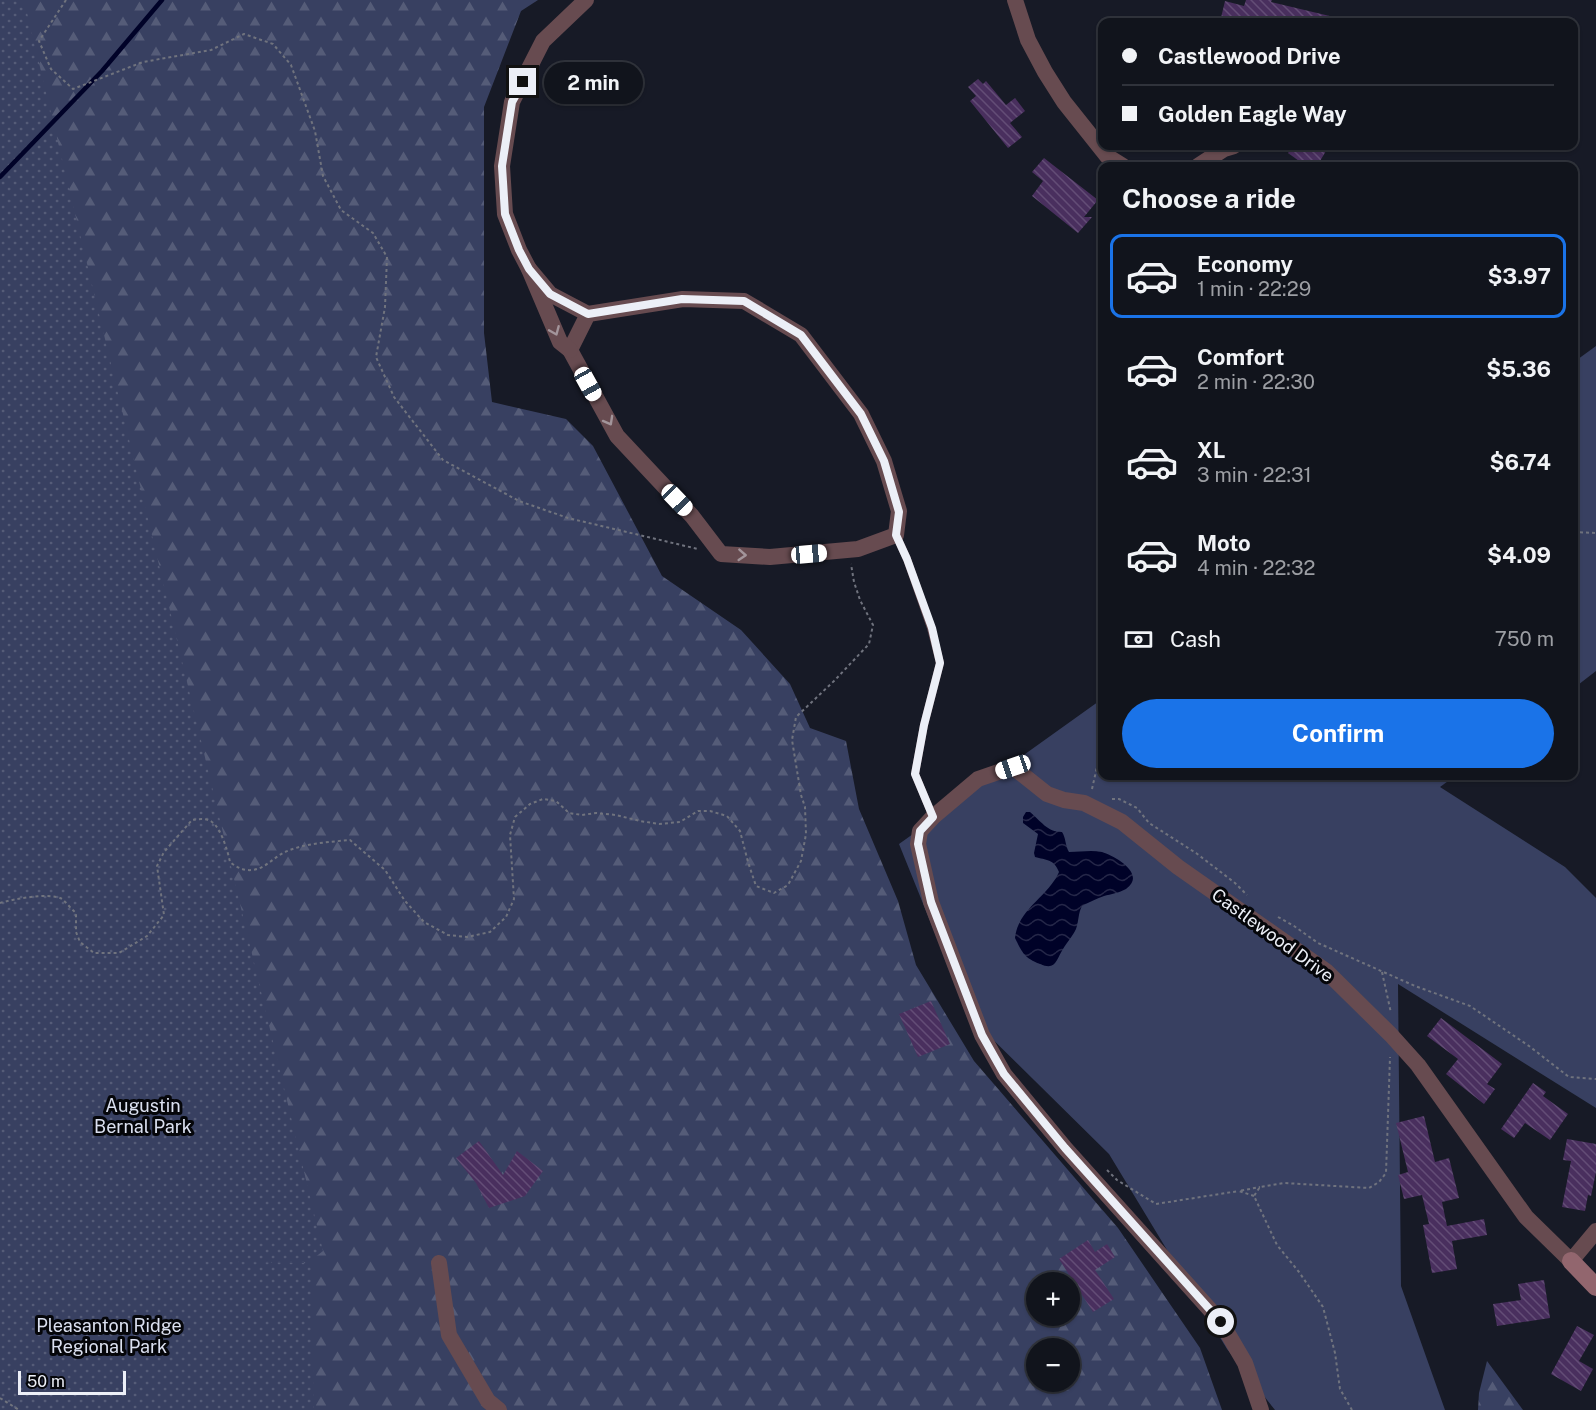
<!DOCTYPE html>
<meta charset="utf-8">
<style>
body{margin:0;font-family:"Public Sans",sans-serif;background:#1e2129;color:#f1f3f6;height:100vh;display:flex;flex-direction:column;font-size:22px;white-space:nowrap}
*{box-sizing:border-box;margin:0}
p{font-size:20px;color:#9c9ea3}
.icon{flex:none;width:33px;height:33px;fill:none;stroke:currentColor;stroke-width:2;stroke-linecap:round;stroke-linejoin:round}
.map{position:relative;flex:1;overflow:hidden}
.panel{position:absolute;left:1098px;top:162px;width:480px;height:618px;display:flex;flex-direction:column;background:#11141c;border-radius:12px;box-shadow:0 2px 4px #0004,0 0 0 2px #30333b}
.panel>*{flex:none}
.top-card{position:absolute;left:1098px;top:18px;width:480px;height:132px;border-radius:12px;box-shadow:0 2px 4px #0004,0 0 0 2px #30333b;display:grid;align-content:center;height:132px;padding:0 24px;background:#11141c}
.controls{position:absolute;left:1026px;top:1272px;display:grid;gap:12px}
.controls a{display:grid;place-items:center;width:54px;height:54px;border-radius:50%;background:#11141c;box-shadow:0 2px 4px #0004,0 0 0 2px #30333b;font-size:30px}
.scale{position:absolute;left:18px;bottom:15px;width:108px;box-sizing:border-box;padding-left:6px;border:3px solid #eceff7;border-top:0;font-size:16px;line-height:21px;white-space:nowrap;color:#eceff7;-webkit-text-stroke:4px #05060a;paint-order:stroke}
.end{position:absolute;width:27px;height:27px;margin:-14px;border:8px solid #eceff7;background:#111;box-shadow:0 0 0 3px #111}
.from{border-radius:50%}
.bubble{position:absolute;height:42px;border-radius:21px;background:#11141c;box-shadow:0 2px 4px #0004,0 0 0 2px #30333b;font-size:20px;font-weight:700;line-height:42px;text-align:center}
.car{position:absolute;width:18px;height:36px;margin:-18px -9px;border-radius:8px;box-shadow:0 0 4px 2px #0007;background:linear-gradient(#fff 24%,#345 0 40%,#fff 0 76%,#345 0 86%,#fff 0)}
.top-card b{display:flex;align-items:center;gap:21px;height:57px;font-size:22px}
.top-card b+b{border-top:2px solid #30333b}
.top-card i{width:15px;height:15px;background:#f1f3f6}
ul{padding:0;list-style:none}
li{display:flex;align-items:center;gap:18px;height:84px;margin:0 12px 9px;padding:0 12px;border:3px solid transparent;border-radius:12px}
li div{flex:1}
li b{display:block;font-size:22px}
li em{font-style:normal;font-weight:700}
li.current{border-color:#1a73e8}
li>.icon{width:54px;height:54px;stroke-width:1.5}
h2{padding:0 24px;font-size:27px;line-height:72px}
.pay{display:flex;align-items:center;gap:15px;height:66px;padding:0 24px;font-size:22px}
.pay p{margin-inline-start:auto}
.action{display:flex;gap:12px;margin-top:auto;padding:12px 24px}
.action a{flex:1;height:69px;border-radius:36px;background:#1a73e8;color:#fff;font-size:24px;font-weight:700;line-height:69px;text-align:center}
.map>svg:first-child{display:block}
.grass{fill:#384061}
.forest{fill:url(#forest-firs);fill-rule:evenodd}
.park{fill:url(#park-dots)}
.water{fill:url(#water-waves)}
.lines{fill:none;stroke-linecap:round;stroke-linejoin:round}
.stream{stroke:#000228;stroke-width:4.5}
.building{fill:url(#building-back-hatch)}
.path{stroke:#70737e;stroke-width:2;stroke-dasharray:3 3;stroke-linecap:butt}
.lane{stroke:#674b50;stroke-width:8}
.street{stroke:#674b50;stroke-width:16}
.secondary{stroke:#92666e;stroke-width:18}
.oneway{stroke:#a3959b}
.route{stroke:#eceff7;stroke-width:8}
.labels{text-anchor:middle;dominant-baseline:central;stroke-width:6;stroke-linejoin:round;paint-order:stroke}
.street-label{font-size:18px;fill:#eceff7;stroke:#05060a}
.park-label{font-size:18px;fill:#dbe0f0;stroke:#05060a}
</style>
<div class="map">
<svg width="1596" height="1410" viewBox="0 0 1596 1410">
<defs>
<pattern id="forest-firs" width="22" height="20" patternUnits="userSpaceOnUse" patternTransform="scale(1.5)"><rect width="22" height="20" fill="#384061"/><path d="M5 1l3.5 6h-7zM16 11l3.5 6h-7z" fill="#555c78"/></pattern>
<pattern id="park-dots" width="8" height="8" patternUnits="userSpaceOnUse" patternTransform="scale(1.5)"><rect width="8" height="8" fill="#384061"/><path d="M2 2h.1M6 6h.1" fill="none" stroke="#555c78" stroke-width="1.8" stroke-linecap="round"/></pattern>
<pattern id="water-waves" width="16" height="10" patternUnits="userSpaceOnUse" patternTransform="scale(1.5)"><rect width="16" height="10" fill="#000228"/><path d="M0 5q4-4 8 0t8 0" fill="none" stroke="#252748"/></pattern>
<pattern id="building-back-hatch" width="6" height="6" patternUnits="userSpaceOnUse" patternTransform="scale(1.5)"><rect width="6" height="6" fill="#492f5e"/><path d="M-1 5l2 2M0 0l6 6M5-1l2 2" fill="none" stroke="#634d76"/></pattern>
</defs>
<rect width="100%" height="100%" fill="#171a26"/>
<g class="grass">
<polygon points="1596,346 1596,671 1574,688 1574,362"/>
<polygon points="1102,699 1102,776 1455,776 1440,787 1565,867 1596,898 1596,1108 1398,984 1401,1286 1445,1410 1275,1410 1227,1349 1109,1154 968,1015 899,844"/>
</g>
<g class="forest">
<path d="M0,0H538L521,11L484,107V333L492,402L566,419L593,446L662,576L741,630L790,684L810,728L846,741L859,809L898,901L916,965L974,1061L1118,1228L1200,1348L1222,1410H0ZM1036,1282H1070V1316H1036ZM1036,1348H1070V1382H1036Z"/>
<polygon points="1487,1361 1523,1410 1478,1410 1479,1393"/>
</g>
<polygon class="park" points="0,0 24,0 323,1251 309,1262 62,1260 311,1263 314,1410 0,1410"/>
<path class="water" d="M1026,812H1030C1041,821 1047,832 1062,832C1066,838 1065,845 1069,852C1080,852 1091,850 1102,852C1115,856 1147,874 1126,889C1119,893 1111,894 1104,896C1096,899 1089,902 1082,906C1078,913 1079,921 1076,929C1073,936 1067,942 1063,949C1056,960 1056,971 1040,964C1024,958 1022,952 1015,938C1018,909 1048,897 1059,872C1054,859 1046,860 1035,857L1034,853L1038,834L1023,823V817Z"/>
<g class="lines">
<polyline class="stream" points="0,177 102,71 162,0"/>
</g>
<g class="building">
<polygon points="1246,0 1272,0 1271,2 1338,18 1338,22 1220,22 1225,1 1244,6"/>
<polygon points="978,79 983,84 986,81 1006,105 1015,98 1025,111 1010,123 1022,137 1008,148 970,101 976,96 968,87"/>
<polygon points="1293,146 1329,146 1317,166 1306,166 1288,153"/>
<polygon points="1044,158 1098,200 1084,217 1092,217 1078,233 1032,196 1043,181 1032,172"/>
<polygon points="931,1001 950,1044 918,1057 899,1014"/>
<polygon points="1441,1018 1502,1064 1487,1084 1495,1089 1484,1104 1446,1074 1458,1059 1427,1036"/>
<polygon points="1533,1083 1546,1092 1543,1096 1568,1114 1550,1140 1525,1123 1514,1138 1501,1129"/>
<polygon points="1424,1116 1435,1162 1449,1158 1459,1198 1442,1202 1447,1226 1484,1219 1487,1235 1452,1241 1457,1269 1432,1273 1423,1225 1429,1224 1422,1195 1404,1199 1398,1175 1408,1172 1396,1123"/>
<polygon points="1567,1139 1596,1144 1596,1172 1591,1196 1588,1195 1585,1211 1562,1207 1571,1161 1563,1160"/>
<polygon points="479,1141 503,1175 517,1151 543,1171 525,1196 489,1208 476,1183 456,1158"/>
<polygon points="1088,1240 1095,1252 1107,1244 1115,1257 1095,1270 1114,1299 1093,1312 1059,1259"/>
<polygon points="1544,1280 1550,1318 1497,1326 1493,1304 1521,1300 1518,1284"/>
<polygon points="1577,1326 1594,1335 1579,1361 1593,1369 1581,1391 1551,1374"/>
</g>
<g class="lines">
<g class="path">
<polyline points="66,0 39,41 51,69 73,89 143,62 211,50 244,34 273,44 291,65 315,131 323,176 341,210 373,233 387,257 385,307 376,357 394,397 443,460 519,501 568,518 698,549"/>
<polyline points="1574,532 1596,533"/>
<polyline points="1092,789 1102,745"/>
<polyline points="1112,799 1119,799 1137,808 1149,823 1196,853 1235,883 1247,895"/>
<path d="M0,903C14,899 50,892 62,899C67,903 71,909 76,913V932L80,942L94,953H119L147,936L164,915L157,866L164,852L192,820C198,819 207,818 212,822C221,828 228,852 230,862C236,867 244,871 252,870C265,869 274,857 285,852C305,843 330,842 350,840L385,870L405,901L424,922L448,935L467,937L490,932L506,917L514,899L510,835L515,817L530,804L543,799L556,801L569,813L582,815L596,813L616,815L640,821L659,824L680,822L698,811H710L727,816L740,831L748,862L756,886L774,893L788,885L801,861L806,834L805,807L801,795L792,740L796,717L834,681L869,644L873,625L860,600L854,582L851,564"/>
<polyline points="1278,917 1294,926 1318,943 1415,986 1470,1006 1529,1046 1569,1077 1596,1079"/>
<polyline points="1382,972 1391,1013"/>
<polyline points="1107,1170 1117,1180 1156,1204 1239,1191"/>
<polyline points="1254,1196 1239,1191 1260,1187"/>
<polyline points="0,1398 19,1410"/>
<polyline points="1352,1410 1340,1389 1335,1353 1323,1307 1299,1272 1277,1245 1254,1196 1260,1187 1284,1183 1369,1188 1379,1182 1386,1173 1390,1057"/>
</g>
<polyline class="lane" points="896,535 907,559 931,628 940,663 924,725 915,774 933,817"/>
<g class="street">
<polyline points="1015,0 1028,40 1045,72 1064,102 1107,156 1123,166"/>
<polyline points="1198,166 1224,149 1234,146"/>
<polyline points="529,269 550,294 588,314 683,299 744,301 801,335 861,414 884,461 899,511 896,535 858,549 770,557 721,554 692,516 617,436 570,350 588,314"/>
<polyline points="570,350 560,342 529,269 519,250 505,214 502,166 512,102 543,41 586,0"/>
<polyline points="439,1263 449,1335 488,1401 499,1410"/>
<polyline points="1261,1410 1245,1363 1221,1322 1065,1148 1004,1074 982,1035 931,902 918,844 920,831 933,817 978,779 1013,767 1047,794 1064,800 1084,803 1122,822 1178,867 1326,971 1391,1035 1418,1065 1526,1217 1571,1261 1596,1231"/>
</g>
<polyline class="secondary" points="1571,1261 1596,1287"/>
</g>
<defs><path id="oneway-chevron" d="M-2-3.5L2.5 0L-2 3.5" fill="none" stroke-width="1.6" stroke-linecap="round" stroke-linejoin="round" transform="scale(1.5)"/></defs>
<g class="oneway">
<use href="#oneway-chevron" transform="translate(555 331) rotate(67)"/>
<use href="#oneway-chevron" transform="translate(609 421) rotate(61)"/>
<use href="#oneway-chevron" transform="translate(742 555) rotate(4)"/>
</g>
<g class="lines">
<polyline class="route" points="523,82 512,102 502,166 505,214 519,250 529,269 550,294 588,314 682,299 744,301 801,335 861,414 884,461 899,512 896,535 907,559 932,628 940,663 924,725 915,774 933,817 920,831 918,844 931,902 982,1035 1004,1074 1065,1148 1221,1322"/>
</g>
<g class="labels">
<g class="street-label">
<text transform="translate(1273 935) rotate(36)">Castlewood Drive</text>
</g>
<g class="park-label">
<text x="143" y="1105">Augustin<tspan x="143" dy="21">Bernal Park</tspan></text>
<text x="109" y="1325">Pleasanton Ridge<tspan x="109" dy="21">Regional Park</tspan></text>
</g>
</g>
</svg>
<div class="controls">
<a>+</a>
<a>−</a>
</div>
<div class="scale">50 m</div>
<i class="end from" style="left:1221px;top:1322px"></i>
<i class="end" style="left:523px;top:82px"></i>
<div class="bubble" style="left:544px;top:62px;width:99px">2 min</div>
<i class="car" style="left:588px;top:384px;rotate:151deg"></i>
<i class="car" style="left:677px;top:500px;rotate:136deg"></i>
<i class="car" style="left:809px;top:554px;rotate:85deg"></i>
<i class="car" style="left:1013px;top:767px;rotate:251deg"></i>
<div class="top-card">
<b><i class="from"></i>Castlewood Drive</b>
<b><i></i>Golden Eagle Way</b>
</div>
<section class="panel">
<h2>Choose a ride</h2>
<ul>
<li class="current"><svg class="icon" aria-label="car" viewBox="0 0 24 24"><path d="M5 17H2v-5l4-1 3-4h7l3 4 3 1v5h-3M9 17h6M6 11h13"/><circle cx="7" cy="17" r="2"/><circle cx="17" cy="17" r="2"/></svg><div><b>Economy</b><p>1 min · 22:29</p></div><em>$3.97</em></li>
<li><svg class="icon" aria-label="car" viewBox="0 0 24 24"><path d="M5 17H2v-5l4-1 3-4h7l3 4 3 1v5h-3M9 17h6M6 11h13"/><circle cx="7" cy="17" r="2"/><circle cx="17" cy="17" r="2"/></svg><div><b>Comfort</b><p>2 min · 22:30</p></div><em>$5.36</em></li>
<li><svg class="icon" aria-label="car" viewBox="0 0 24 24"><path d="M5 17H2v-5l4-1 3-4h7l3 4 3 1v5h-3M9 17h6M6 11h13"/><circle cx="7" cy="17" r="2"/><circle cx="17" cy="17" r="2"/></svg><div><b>XL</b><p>3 min · 22:31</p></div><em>$6.74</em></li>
<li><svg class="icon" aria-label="car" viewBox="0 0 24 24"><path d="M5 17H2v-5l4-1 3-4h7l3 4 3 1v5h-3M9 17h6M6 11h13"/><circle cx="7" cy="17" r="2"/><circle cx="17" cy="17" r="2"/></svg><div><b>Moto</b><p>4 min · 22:32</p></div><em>$4.09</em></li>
</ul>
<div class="pay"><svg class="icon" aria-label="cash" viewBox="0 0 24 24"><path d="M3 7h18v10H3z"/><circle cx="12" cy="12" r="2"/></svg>Cash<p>750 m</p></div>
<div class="action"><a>Confirm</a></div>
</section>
</div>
